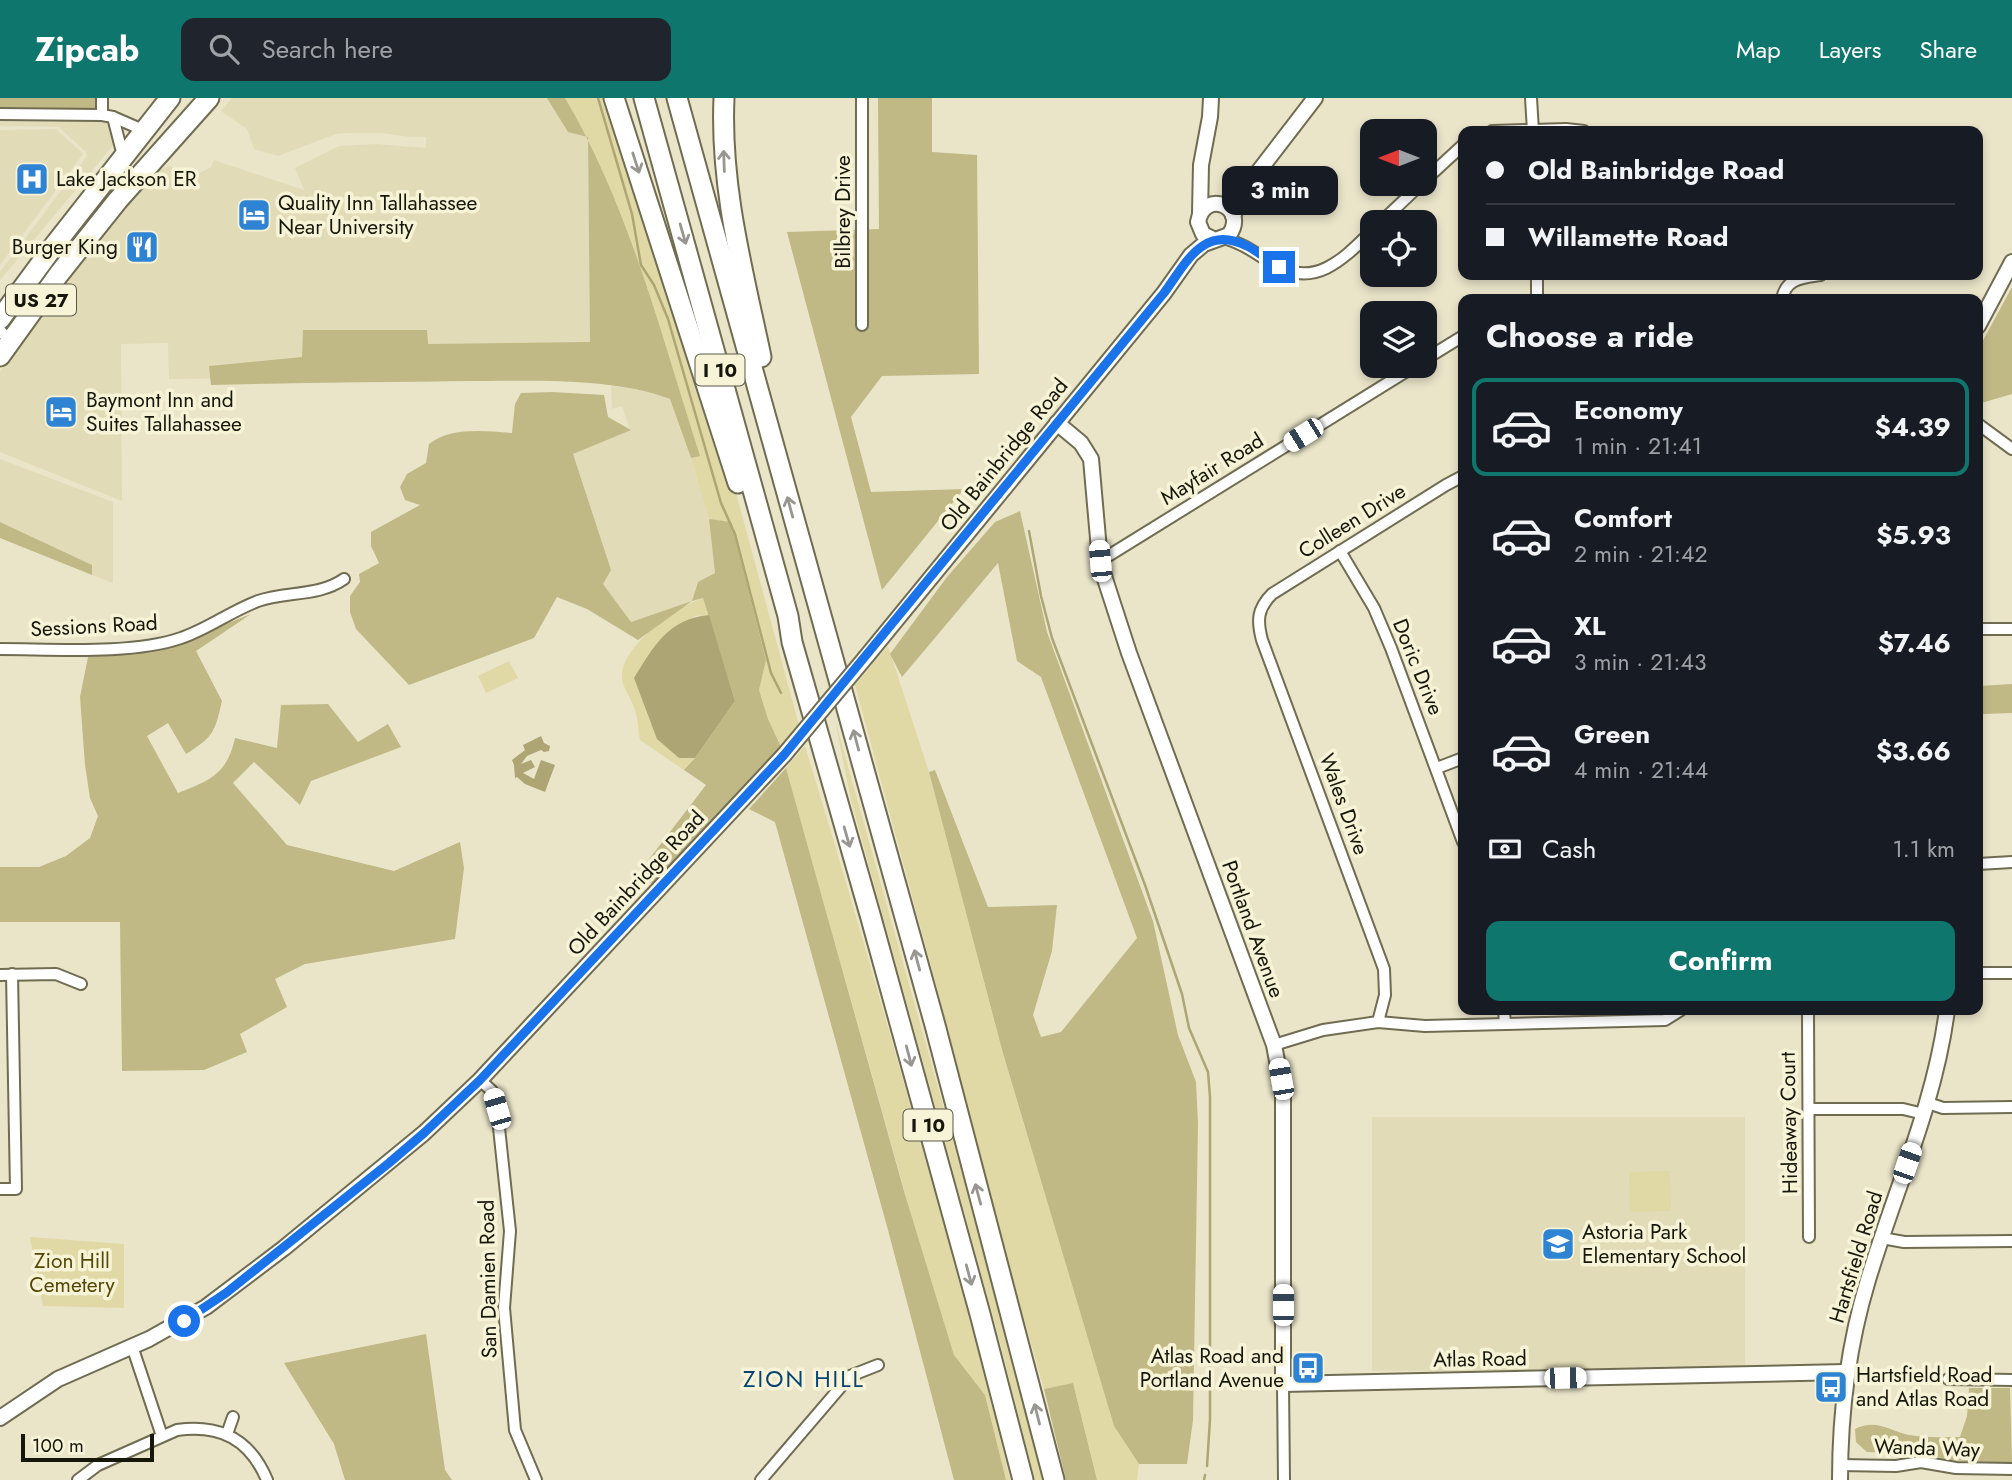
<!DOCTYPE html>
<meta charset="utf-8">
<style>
body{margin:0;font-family:Jost,sans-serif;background:#20242c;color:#f1f3f6;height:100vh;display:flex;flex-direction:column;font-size:26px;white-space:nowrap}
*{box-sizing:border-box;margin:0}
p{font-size:23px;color:#9ea1a6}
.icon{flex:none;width:38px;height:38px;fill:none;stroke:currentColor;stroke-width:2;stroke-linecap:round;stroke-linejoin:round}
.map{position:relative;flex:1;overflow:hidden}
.drawer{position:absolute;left:1458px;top:196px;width:525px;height:721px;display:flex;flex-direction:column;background:#171b24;border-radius:14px;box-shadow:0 4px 10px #0003}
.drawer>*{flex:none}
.guide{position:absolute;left:1458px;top:28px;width:525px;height:154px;border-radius:14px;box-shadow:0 4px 10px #0003;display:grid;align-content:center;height:154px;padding:0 28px;background:#171b24}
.needle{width:46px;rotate:270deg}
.fabs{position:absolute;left:1360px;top:21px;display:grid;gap:14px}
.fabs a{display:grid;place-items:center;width:77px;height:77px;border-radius:14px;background:#171b24;box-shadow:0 4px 10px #0003;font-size:35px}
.scale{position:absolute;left:21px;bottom:18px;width:133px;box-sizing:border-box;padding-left:7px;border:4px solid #17160b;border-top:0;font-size:19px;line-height:24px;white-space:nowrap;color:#17160b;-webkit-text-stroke:5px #f7f3d6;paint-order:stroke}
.end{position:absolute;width:32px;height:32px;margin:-16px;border:9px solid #1a73e8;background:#fff;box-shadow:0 0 0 4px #fff}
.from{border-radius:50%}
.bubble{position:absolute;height:49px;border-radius:14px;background:#171b24;box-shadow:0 4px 10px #0003;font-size:23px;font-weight:700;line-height:49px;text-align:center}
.car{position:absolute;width:21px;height:42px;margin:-21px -10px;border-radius:9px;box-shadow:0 0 5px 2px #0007;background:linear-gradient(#fff 24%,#345 0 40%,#fff 0 76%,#345 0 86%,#fff 0)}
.guide b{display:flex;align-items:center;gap:24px;height:66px;font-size:26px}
.guide b+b{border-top:2px solid #363941}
.guide i{width:18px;height:18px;background:#f1f3f6}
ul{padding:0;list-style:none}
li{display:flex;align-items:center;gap:21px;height:98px;margin:0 14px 10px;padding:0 14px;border:4px solid transparent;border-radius:14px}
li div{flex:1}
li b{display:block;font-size:26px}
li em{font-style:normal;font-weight:700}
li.selected{border-color:#0f766e}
li>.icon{width:63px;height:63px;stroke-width:1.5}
h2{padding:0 28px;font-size:32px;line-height:84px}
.pay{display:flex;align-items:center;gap:18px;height:77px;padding:0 28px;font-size:26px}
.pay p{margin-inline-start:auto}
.action{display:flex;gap:14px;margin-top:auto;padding:14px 28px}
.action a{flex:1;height:80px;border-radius:14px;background:#0f766e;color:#fff;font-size:28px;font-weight:700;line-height:80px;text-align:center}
header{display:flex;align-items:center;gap:42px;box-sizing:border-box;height:98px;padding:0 35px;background:#0f766e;color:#fff}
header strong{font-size:33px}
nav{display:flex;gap:38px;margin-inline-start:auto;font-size:24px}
.search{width:490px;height:63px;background:#20242c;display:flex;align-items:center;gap:18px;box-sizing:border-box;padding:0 24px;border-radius:14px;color:#9ea1a6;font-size:26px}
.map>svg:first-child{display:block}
.built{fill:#e1dbb7}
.green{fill:#e0d8a5}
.forest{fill:#c0b885}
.water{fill:#ada573}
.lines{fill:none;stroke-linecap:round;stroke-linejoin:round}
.stream{stroke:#ada573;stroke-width:2.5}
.street-casing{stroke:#706c52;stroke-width:14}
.secondary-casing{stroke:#706c52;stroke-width:18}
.highway-casing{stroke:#706c52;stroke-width:23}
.street{stroke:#fff;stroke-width:10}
.secondary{stroke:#fff;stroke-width:14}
.highway{stroke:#fff;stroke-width:19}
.secondary-bridge-casing{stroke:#706c52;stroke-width:18;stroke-linecap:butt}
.secondary-bridge{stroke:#fff;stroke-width:14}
.oneway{stroke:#979691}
.route{stroke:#1a73e8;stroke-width:9}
.labels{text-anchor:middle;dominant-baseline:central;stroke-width:7;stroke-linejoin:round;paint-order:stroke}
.shield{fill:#f7f3d6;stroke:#5a5848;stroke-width:2}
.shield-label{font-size:19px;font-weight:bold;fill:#17160b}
.poi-label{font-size:21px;fill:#17160b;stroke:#f7f3d6;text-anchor:start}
.street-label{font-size:21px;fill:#17160b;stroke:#f7f3d6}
.park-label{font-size:21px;fill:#524909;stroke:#f7f3d6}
.neighbourhood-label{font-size:23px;letter-spacing:2px;fill:#094374;stroke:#f7f3d6}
</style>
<header>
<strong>Zipcab</strong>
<div class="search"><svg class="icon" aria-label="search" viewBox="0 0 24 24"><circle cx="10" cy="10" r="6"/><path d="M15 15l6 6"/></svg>Search here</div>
<nav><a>Map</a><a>Layers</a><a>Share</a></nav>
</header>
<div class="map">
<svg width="2012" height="1382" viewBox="0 0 2012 1382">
<rect width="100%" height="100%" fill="#eae5c9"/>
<g class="built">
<polygon points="232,0 565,0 588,39 590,245 427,246 427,232 303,232 302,280 169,281 168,245 121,246 122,403 0,354 0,274 77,169 155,74 170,68 192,80 211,69 214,62 304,92 295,70 339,48 375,46 426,50 426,39 410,39 382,35 348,35 336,36 278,58 254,51 247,31 221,13"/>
<polygon points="69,20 109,23 115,45 0,182 0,174 87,58 86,54 59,29 0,28 0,21"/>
<polygon points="56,31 83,56 0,167 0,32"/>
<polygon points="611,288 648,293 670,301 691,360 709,421 715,475 698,484 692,503 631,524 603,486 573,356 630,332 622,308 612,311"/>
<polygon points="0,361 113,404 113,485 92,477 92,467 0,424"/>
<rect x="1372" y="1019" width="373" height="254"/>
</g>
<g class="green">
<path d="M565,0H611L723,347L799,627L781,649L768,621L759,592L766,561L731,425L709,421L691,360L699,357C661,236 630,110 565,0Z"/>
<path d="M703,500L709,517L694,518L644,604L650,624L679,660H695L684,672L640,642C638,631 638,619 634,609C631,600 622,589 622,579C621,548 676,509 703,500Z"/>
<polygon points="888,548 929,674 1002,953 1114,1328 1139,1366 1137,1382 1097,1382 1073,1285 1044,1291 978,1058 948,931 855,587"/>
<polygon points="509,563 518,580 486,595 478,578"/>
<polygon points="835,622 988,1168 1027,1314 1043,1382 1035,1382 997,1233 851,702"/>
<path d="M805,648C851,798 894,949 936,1100C962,1194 988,1287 1010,1382H1006L985,1297L954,1257L909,1109L786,670Z"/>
<polygon points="1670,1073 1671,1113 1630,1114 1629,1074"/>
<polygon points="30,1139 124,1146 124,1210 43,1208"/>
</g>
<g class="forest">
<rect x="0" y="0" width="97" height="12"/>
<path d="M547,0H565C630,110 661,237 700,358L691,360L670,301C613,279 530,283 468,283C383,284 297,285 211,287L209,268L302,259L303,232H427L428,246L590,244L588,39L568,34Z"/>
<polygon points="878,0 932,0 932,54 977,57 979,276 882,278 851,319 871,394 964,391 882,492 787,134 879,131"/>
<polygon points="2012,189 2012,296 1978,306 1978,259 1980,248"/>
<path d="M552,294L604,297L608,319L631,332L573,356L611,472L603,486L631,524L692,503L698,484L715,475L709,421L731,424L766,562L759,592L768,621L781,649L655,785L633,782L706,687L684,672L695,660L735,603L703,500L692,503L638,542L587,511L557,499L534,540L409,587L356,531L350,514V498L360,484L359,476L379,465L371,448V434L420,407L405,402L400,389L407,376L426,365L429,346C451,329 484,333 512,335L515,306L521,295Z"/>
<polygon points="1020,413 1047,534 1153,823 1178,937 1196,984 1198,1026 1193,1322 1187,1366 1139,1366 1114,1328 1002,952 929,674 935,672 988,809 1057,807 1052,853 1033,917 1041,939 1061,934 1137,840 1041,579 1017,563 998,465 902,579 890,556 947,479 995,424"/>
<polygon points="0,424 92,467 92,477 0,440"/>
<path d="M251,516L196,553L222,603C215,633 214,639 186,656L168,625L147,638L178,695C211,682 227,676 235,640L277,650L281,607L328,606L358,644L388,626L401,649L311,683L300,707L254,664L233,685L287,747L394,773L460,744L464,770L455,841L305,866L275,881L287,909L240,936L247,954L204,972L122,973L120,824H0V769H39L66,758L90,740L98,718L90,700L85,667L80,599L88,559L170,548Z"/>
<polygon points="2012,586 2012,615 1983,616 1981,760 1978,760 1978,588"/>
<polygon points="786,670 904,1093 954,1257 985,1297 1006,1382 954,1382 888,1132 775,724 749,711"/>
<polygon points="426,1236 445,1372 452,1382 345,1382 334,1346 284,1265"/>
<polygon points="1073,1285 1097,1382 1066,1382 1044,1291"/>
<path d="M1969,1290H2010L2012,1365L1947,1362L1928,1356L1867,1354L1856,1344L1855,1331C1876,1320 1890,1333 1909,1337C1925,1340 1943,1339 1960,1339L1967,1318Z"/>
</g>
<g class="water">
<path d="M709,517L735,603L695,660H679L657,641L634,580C654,548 668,521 709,517Z"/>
<polygon points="541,638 544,645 550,648 549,653 544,654 541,652 527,658 521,666 531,662 535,669 523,675 534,681 541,662 555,667 545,694 525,686 517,679 515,680 514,667 512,662 525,652 523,647"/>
</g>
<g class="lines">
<g class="stream">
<polyline points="598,0 632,116 641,167 654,187 668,221 721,405 735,436 771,575 781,595"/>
<polyline points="1029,433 1041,498 1052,540 1145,787 1182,896 1189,930 1208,974 1210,999 1210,1321 1207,1368"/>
<polyline points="1204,1382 1205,1377"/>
</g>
<defs>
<g id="street">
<polyline points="102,0 102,17"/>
<polyline points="862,0 862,227"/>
<polyline points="1531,0 1533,33"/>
<polyline points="0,16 102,17 113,19 143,32"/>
<polyline points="113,19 123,58"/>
<polyline points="1492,33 1566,31 1584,33"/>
<polyline points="1424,83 1463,47"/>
<polyline points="1381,124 1421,86"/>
<path d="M1224,140C1247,147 1257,157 1277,168C1317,190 1345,159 1372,133"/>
<polyline points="1537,177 1537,201"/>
<path d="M1782,201C1786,180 1802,180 1821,177"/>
<polyline points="0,232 10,244"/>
<polyline points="1424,262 1463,238"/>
<polyline points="1978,326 2012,351"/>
<polyline points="1340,453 1374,510 1391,550 1463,744"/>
<polyline points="1100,463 1415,268"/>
<polyline points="1978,531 2012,531"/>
<path d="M0,551C53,551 132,557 181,540C208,531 231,513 258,503C287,493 318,499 344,481"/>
<polyline points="1437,670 1463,660"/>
<polyline points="1978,766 2012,764"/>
<polyline points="1978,875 2012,875"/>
<polyline points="0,877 56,876 81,886"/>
<polyline points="1504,912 1505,926"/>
<polyline points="1808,912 1809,1139"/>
<path d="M1378,924L1385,897L1384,871L1262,542C1257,523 1257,511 1272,496L1446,387L1463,378"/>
<polyline points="1274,947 1323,932 1378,924 1425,928 1665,922 1681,912"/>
<polyline points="480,982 492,993 497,1011 510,1133 504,1210 515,1332 536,1382"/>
<polyline points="1928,1005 1943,1010 2012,1009"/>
<polyline points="1809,1011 1903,1011 1924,1016"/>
<polyline points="0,1091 16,1091 12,876"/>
<polyline points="1882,1140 1904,1144 2012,1143"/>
<polyline points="132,1248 162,1338"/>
<polyline points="1948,1281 2012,1282"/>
<polyline points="1283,1286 1284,1382"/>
<polyline points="227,1336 233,1319"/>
<polyline points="1840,1367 1896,1368 1921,1364 1956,1370 2012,1371"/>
<path d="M78,1382L98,1367L177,1332C220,1326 250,1341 267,1382"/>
<polyline points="761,1382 850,1278 878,1267"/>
</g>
<g id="secondary">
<polyline points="1200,115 1201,67 1210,19 1211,0"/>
<polyline points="1233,118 1245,91 1315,0"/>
<polyline points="1978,228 2012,164"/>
<polyline points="1057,325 1081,345 1091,361 1100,463 1105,481 1129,555 1274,947 1283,995 1283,1286 1846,1274"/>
<path d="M866,559L1164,195L1191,157L1204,146L1229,137C1249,109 1204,90 1198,124L1203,136L1215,142"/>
<polyline points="0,1320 58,1281 149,1241 206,1209 284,1150 424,1035 480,982 784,657"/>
<path d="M1840,1382C1840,1314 1848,1248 1868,1182C1895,1092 1935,1006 1947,912"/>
</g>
<g id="highway">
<polyline points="614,0 738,385"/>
<polyline points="644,0 788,518 792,544 871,820 980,1216 1023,1382"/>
<polyline points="677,0 935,927 1054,1382"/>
<path d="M724,0C720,89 743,173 761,259"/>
<polyline points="0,221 56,145 170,0"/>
<polyline points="0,258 59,176 118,102 209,0"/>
</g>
</defs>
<use href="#street" class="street-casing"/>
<use href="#secondary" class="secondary-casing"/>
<use href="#highway" class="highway-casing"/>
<use href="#street" class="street"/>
<use href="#secondary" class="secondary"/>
<use href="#highway" class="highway"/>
<defs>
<polyline id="secondary-bridge" points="784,657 866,559"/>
</defs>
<use href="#secondary-bridge" class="secondary-bridge-casing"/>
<use href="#secondary-bridge" class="secondary-bridge"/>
</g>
<defs><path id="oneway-shaft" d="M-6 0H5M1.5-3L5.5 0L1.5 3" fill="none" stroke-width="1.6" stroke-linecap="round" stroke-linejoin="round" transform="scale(1.75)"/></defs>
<g class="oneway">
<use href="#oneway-shaft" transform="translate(724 63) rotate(-92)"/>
<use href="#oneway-shaft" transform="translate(636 65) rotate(72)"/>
<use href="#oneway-shaft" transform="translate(683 136) rotate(74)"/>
<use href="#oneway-shaft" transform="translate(790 409) rotate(-105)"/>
<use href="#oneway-shaft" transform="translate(856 642) rotate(-105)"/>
<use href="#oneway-shaft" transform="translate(847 739) rotate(74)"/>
<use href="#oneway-shaft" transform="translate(917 862) rotate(-105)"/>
<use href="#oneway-shaft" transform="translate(909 958) rotate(75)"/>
<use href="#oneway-shaft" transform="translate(978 1096) rotate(-105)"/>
<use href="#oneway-shaft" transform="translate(969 1177) rotate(75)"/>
<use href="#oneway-shaft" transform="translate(1037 1316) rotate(-104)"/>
</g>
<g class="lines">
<path class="route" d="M184,1223L226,1195L389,1065L424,1035L480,982L784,657L1164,195C1186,165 1203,126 1247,148C1258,153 1268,163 1279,169"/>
</g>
<defs>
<symbol id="hospital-square" viewBox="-11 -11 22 22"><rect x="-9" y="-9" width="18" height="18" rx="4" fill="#2e83d2" stroke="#f7f3d6"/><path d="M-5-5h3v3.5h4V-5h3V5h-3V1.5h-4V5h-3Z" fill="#fff"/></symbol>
<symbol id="hotel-square" viewBox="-11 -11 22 22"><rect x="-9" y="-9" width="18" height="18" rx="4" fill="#2e83d2" stroke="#f7f3d6"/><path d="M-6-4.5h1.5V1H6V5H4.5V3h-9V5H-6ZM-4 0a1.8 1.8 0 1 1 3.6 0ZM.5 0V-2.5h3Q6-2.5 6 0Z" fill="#fff"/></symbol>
<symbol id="restaurant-square" viewBox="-11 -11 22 22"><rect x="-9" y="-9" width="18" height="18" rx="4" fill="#2e83d2" stroke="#f7f3d6"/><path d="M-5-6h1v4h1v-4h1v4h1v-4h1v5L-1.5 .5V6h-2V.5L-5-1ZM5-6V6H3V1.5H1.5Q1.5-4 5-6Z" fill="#fff"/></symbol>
<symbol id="school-square" viewBox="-11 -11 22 22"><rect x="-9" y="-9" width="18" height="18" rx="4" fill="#2e83d2" stroke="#f7f3d6"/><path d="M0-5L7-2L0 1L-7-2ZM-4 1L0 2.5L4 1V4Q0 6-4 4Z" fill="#fff"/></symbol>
<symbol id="bus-square" viewBox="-11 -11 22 22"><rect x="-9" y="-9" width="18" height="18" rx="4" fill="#2e83d2" stroke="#f7f3d6"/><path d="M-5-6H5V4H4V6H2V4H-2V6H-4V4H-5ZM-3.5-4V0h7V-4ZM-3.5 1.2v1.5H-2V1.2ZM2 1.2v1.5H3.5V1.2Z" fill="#fff"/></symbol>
</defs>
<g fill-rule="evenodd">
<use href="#hospital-square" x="13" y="62" width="38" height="38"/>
<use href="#hotel-square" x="235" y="98" width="38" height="38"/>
<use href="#restaurant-square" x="123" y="130" width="38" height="38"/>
<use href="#hotel-square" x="42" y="295" width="38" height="38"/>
<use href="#school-square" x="1539" y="1127" width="38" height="38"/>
<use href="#bus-square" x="1289" y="1251" width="38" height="38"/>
<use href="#bus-square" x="1812" y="1270" width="38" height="38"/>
</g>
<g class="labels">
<g class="shield">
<rect x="6" y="186.5" width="70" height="31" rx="5"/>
<rect x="695.5" y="256.5" width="49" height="31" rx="5"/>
<rect x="903.5" y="1011.5" width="49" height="31" rx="5"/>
</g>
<g class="shield-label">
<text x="41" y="202">US 27</text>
<text x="720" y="272">I 10</text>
<text x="928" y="1027">I 10</text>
</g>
<g class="poi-label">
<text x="56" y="81">Lake Jackson ER</text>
<text x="278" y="105">Quality Inn Tallahassee<tspan x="278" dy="24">Near University</tspan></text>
<text x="118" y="149" text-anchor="end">Burger King</text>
<text x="86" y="302">Baymont Inn and<tspan x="86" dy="24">Suites Tallahassee</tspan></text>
<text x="1582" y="1134">Astoria Park<tspan x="1582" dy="24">Elementary School</tspan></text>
<text x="1284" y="1258" text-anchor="end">Atlas Road and<tspan x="1284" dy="24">Portland Avenue</tspan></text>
<text x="1856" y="1277">Hartsfield Road<tspan x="1856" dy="24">and Atlas Road</tspan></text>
</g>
<g class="street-label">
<text transform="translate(843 114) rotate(-90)">Bilbrey Drive</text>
<text transform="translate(1004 357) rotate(-51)">Old Bainbridge Road</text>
<text transform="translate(1212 371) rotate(-32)">Mayfair Road</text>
<text transform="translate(1352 423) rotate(-32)">Colleen Drive</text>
<text transform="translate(94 528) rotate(-3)">Sessions Road</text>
<text transform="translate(1418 569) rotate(68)">Doric Drive</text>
<text transform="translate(1344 706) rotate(70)">Wales Drive</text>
<text transform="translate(636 785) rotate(-47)">Old Bainbridge Road</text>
<text transform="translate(1253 831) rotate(70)">Portland Avenue</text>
<text transform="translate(1789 1025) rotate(-91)">Hideaway Court</text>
<text transform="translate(1856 1159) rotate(-73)">Hartsfield Road</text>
<text transform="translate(488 1181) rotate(-91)">San Damien Road</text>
<text transform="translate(1480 1261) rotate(-1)">Atlas Road</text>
<text transform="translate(1927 1350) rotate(2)">Wanda Way</text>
</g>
<g class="park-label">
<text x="72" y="1163">Zion Hill<tspan x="72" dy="24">Cemetery</tspan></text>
</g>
<g class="neighbourhood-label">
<text x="804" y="1281">ZION HILL</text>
</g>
</g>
</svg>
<div class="fabs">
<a><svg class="needle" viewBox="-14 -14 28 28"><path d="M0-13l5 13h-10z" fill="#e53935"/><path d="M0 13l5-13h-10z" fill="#9ea1a6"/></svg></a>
<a><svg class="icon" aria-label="locate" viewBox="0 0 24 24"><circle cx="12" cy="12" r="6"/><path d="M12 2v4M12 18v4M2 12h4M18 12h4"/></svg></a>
<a><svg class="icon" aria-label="layers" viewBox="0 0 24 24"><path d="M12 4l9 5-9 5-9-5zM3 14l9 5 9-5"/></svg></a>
</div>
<div class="scale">100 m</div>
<i class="end from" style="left:184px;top:1223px"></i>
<i class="end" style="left:1279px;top:169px"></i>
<div class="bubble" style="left:1222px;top:68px;width:116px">3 min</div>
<i class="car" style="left:1303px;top:337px;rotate:238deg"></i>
<i class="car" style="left:1100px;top:463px;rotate:355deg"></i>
<i class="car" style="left:1281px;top:981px;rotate:350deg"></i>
<i class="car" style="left:497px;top:1011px;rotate:344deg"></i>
<i class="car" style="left:1907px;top:1065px;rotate:19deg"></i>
<i class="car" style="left:1283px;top:1207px;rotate:0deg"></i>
<i class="car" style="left:1565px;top:1280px;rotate:89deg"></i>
<div class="guide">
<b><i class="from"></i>Old Bainbridge Road</b>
<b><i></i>Willamette Road</b>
</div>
<section class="drawer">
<h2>Choose a ride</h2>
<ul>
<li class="selected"><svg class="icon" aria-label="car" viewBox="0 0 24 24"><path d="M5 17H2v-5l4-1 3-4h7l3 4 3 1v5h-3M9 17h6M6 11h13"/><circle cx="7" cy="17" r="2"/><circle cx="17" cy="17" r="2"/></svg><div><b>Economy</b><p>1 min · 21:41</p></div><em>$4.39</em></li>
<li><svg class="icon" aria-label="car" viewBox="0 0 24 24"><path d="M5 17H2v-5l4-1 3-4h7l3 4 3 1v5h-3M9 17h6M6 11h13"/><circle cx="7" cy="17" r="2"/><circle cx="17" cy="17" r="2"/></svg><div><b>Comfort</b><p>2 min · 21:42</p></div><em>$5.93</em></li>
<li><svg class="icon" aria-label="car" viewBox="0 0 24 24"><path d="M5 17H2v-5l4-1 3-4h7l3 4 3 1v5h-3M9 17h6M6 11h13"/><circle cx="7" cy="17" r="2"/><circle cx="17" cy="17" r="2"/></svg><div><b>XL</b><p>3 min · 21:43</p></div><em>$7.46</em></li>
<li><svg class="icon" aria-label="car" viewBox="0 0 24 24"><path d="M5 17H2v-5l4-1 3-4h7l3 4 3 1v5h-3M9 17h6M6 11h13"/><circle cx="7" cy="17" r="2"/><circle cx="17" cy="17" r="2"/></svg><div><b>Green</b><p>4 min · 21:44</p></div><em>$3.66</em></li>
</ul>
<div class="pay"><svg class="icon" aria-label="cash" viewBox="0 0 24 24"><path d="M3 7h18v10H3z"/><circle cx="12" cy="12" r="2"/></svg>Cash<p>1.1 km</p></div>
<div class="action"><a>Confirm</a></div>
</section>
</div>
